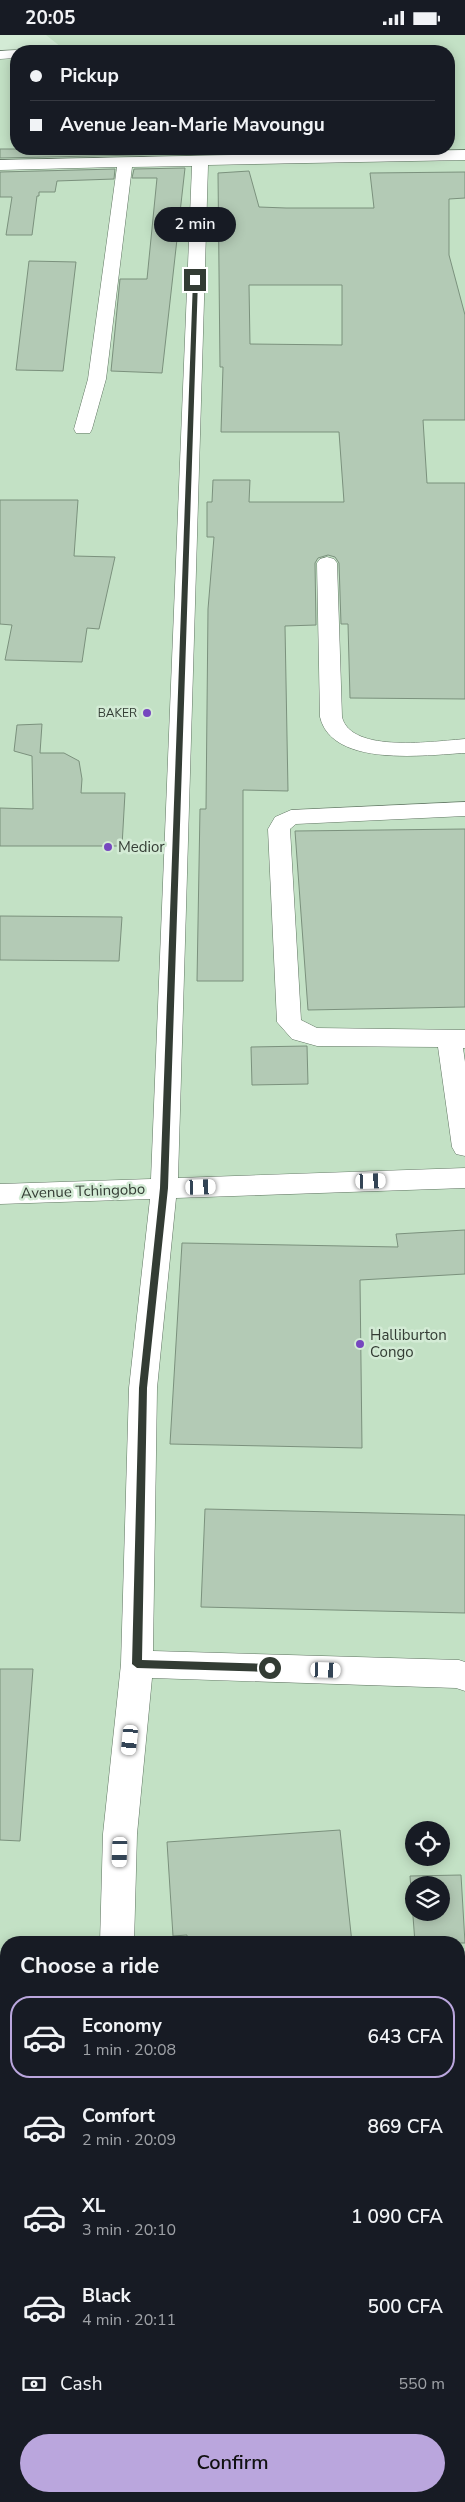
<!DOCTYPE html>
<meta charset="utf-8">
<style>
body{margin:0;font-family:"Nunito Sans",sans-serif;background:#20242c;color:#f1f3f6;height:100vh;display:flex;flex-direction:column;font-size:19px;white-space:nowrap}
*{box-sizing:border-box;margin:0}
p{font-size:16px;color:#9ea1a6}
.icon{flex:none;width:28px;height:28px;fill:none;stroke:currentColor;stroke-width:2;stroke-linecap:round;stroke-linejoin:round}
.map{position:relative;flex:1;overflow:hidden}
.drawer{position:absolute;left:0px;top:1901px;width:465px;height:566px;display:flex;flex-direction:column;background:#171b24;border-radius:20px 20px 0 0;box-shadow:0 2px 12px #0003}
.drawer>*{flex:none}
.hud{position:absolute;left:10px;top:10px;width:445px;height:110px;border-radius:20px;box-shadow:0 2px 12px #0003;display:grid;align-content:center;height:110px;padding:0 20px;background:#171b24}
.fabs{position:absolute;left:405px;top:1786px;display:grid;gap:10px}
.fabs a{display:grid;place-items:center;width:45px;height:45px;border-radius:50%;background:#171b24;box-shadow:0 2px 12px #0003;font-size:25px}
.end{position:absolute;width:22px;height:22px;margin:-11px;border:6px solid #333c34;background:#fff;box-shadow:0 0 0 2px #fff}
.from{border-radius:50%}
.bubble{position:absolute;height:35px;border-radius:18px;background:#171b24;box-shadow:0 2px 12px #0003;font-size:16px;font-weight:600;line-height:35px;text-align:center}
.car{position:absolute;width:15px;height:30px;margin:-15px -8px;border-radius:6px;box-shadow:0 0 4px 1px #0007;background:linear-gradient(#fff 24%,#345 0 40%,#fff 0 76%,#345 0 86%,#fff 0)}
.hud b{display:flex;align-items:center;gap:18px;height:48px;font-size:19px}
.hud b+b{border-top:1px solid #363941}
.hud i{width:12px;height:12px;background:#f1f3f6}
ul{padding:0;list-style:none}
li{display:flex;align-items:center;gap:15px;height:82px;margin:0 10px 8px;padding:0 10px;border:2px solid transparent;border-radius:20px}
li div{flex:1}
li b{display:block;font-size:19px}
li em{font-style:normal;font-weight:600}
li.current{border-color:#baa6dd}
li>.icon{width:45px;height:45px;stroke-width:1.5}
h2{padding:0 20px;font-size:22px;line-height:60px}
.pay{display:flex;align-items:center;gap:12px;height:55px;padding:0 20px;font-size:19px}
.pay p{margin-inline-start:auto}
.primary-button{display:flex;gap:10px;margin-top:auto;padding:10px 20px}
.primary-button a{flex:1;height:58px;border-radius:30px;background:#baa6dd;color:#111;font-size:20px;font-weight:600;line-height:58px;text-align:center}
.status{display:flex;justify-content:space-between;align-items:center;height:35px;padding:0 25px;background:#171b24;direction:ltr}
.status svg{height:14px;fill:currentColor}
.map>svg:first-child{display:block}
.built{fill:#c3e1c5;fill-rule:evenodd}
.building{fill:#b3cab5;stroke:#7b917d;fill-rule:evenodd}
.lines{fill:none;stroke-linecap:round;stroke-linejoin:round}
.minor-casing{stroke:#607562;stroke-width:1}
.minor{fill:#fff;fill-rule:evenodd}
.route{fill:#333c34}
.poi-dot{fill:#7647bf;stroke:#d3ebd5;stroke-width:2}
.labels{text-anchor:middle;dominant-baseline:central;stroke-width:5;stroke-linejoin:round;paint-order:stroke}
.far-poi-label{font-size:12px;fill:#333c34;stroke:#d3ebd5;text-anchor:end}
.poi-label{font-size:15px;fill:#333c34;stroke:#d3ebd5;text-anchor:start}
.street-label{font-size:15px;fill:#333c34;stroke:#d3ebd5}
</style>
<div class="status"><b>20:05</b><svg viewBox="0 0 49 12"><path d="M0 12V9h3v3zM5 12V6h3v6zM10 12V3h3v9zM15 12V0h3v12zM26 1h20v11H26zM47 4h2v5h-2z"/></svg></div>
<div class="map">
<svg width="465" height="2467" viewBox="0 0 465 2467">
<rect width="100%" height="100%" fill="#d3ebd5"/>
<path class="built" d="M46,0H465V2467H0V25L16,24V114H449V16H66ZM414,1795H441V1822H414ZM414,1850H441V1878H414ZM6,1908H459V2461H6Z"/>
<g class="building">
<polygon points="0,114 187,114 186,119 0,123"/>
<polygon points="185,133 162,338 111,336 120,244 147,244 157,143 132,143 134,134"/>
<polygon points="115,134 114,144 57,146 55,157 39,157 39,161 37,161 32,200 6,200 12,162 0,162 0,137"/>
<path d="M249,136L259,172L286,173H374L370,138L465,137V163L449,164V220L465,280V385H423L427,448H465V664L350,663L348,589H341L339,528L335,522L328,520L318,523L315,528L316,590L285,591L288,756L243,755V946H197L200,774H206L208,574L214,502H207V467H212L213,445H250L249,467H344L339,397H221L223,332H220L218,138ZM249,250H342V310L250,309Z"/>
<polygon points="29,226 76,227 63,336 16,335"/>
<polygon points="0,465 78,465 74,521 115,522 99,594 87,593 82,627 5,625 12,590 0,589"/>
<polygon points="42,689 40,718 64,718 79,726 82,744 81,758 125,758 122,811 0,811 0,773 33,774 32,721 14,716 17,690"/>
<polygon points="465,794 465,972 308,975 295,796"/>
<polygon points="0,881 122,882 119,926 0,925"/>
<polygon points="307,1011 308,1049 252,1050 251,1012"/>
<polygon points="465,1195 465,1239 360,1245 362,1413 170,1409 182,1208 398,1212 396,1199"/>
<polygon points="205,1474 465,1480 465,1578 201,1572"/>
<polygon points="0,1634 33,1634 20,1806 0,1805"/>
<polygon points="340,1795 352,1908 187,1908 187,1900 173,1901 167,1807"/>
<path d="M461,1840L465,1908H415L410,1841ZM414,1850H441V1878H414Z"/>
</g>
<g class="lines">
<defs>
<g id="minor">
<polygon points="16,15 21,16 16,16 16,23 0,24 0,16"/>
<polygon points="465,115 465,125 208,130 178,1143 465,1133 465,1153 176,1163 157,1353 153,1616 459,1625 465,1627 465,1656 456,1653 152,1643 137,1799 134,1908 100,1908 103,1799 121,1629 129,1353 150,1164 0,1169 0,1149 151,1144 192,131 132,132 106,344 92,394 90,398 76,398 74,394 88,344 117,132 0,135 0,125"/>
<path d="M327,522L334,524L337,528L342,682C351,719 436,706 465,704V718C426,720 332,733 320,682L317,528L320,524Z"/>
<polygon points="465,767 465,781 296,789 290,794 301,985 317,993 465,995 465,1013 463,1013 465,1027 465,1121 456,1119 452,1112 438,1012 317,1011 292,1004 277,987 268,794 275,782 291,775"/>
<rect x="459" y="2019" width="6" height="36"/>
<rect x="80" y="2461" width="40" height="6"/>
</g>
</defs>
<use href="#minor" class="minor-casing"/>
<use href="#minor" class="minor"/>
</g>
<polygon class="route" points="195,243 198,245 168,1153 147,1353 142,1625 270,1629 274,1633 270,1637 137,1633 132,1629 139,1353 160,1153 193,245"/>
<g class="poi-dot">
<circle cx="147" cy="678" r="5"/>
<circle cx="108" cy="812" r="5"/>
<circle cx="360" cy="1309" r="5"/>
</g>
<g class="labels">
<g class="far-poi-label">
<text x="137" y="678">BAKER</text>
</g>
<g class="poi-label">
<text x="118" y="812">Medior</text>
<text x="370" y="1300">Halliburton<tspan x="370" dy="17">Congo</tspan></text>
</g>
<g class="street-label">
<text transform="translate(83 1156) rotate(-2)">Avenue Tchingobo</text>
</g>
</g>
</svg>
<div class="fabs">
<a><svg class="icon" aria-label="locate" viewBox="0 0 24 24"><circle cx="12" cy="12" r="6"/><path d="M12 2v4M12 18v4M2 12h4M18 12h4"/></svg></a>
<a><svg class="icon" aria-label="layers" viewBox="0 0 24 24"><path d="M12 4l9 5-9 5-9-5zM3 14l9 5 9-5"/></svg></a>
</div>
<i class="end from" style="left:270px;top:1633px"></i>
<i class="end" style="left:195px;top:245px"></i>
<div class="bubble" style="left:154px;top:172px;width:82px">2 min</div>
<i class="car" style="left:371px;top:1146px;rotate:88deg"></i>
<i class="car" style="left:201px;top:1152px;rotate:88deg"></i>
<i class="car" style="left:326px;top:1635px;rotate:92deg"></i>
<i class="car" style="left:130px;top:1705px;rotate:186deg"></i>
<i class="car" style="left:120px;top:1817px;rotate:182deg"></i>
<div class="hud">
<b><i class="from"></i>Pickup</b>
<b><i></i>Avenue Jean-Marie Mavoungu</b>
</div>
<section class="drawer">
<h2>Choose a ride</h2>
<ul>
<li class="current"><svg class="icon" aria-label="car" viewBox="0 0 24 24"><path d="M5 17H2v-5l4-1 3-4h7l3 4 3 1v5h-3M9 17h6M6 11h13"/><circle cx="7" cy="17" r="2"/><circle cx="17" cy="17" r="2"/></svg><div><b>Economy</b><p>1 min · 20:08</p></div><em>643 CFA</em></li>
<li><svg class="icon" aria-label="car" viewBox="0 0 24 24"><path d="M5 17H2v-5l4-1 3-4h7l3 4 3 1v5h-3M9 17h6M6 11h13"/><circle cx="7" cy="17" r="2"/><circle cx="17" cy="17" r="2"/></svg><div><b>Comfort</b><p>2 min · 20:09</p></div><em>869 CFA</em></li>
<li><svg class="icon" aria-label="car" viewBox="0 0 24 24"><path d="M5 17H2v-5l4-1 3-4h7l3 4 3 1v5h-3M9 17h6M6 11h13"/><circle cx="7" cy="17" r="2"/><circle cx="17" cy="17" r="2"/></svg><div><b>XL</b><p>3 min · 20:10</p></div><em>1 090 CFA</em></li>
<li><svg class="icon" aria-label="car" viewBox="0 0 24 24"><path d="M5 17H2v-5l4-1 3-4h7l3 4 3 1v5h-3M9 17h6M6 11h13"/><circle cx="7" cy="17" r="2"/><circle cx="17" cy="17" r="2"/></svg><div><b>Black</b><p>4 min · 20:11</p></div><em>500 CFA</em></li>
</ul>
<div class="pay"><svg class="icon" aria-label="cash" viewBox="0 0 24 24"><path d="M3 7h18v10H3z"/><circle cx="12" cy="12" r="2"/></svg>Cash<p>550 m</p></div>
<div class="primary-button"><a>Confirm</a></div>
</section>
</div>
